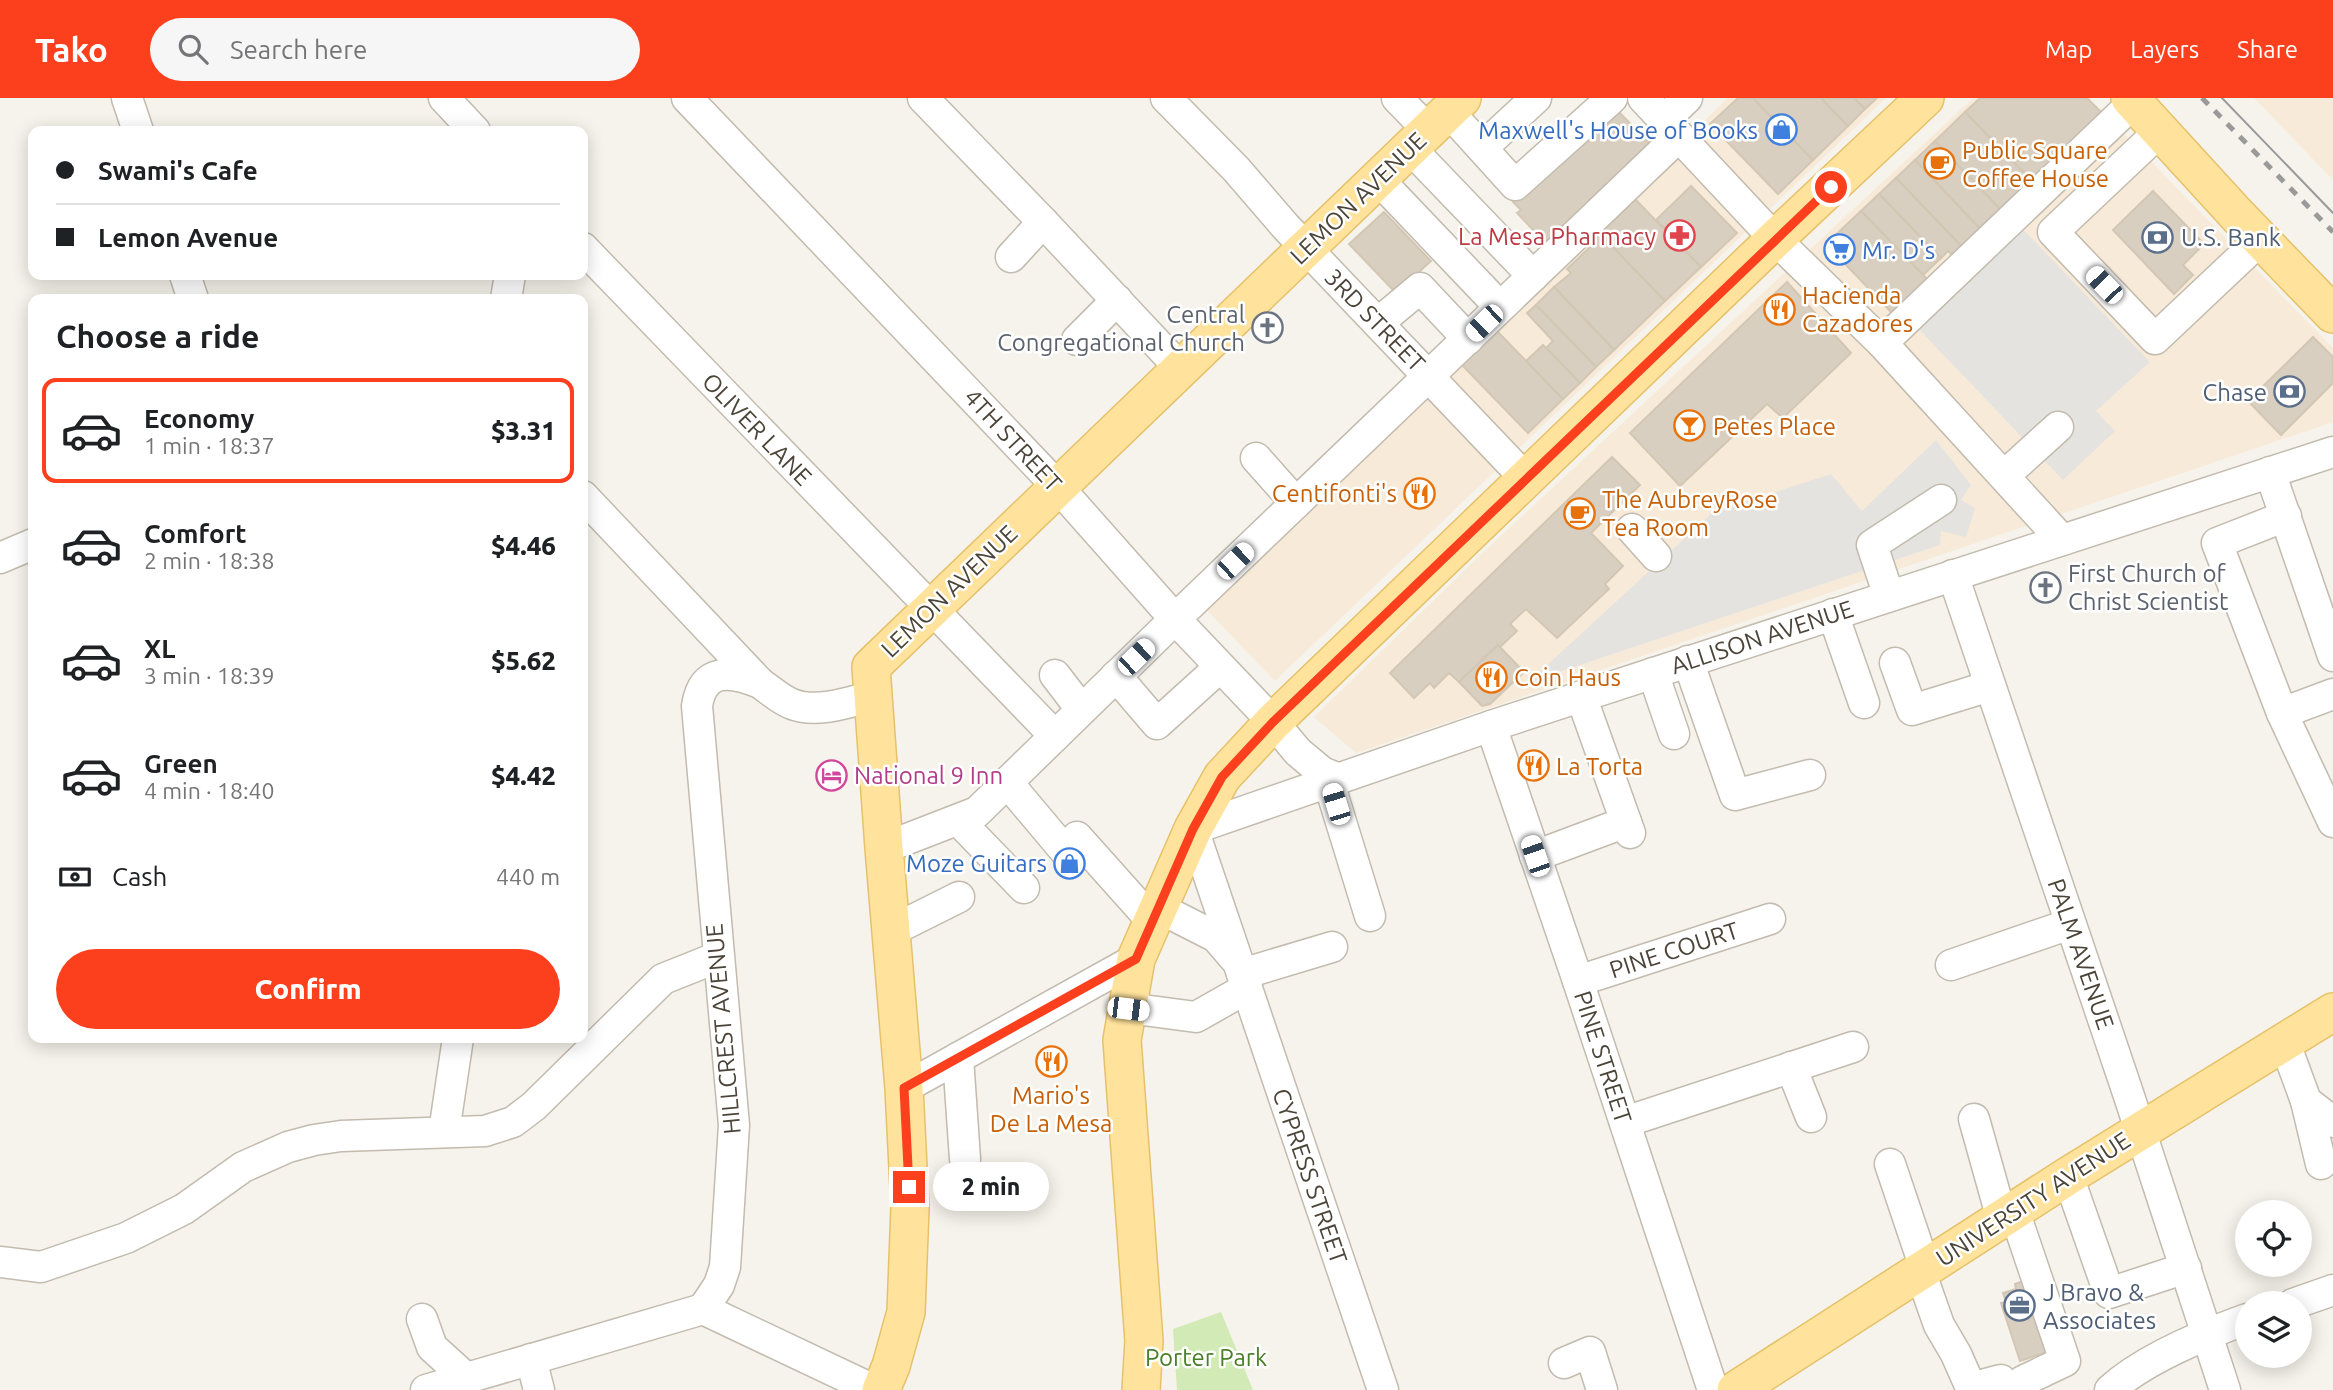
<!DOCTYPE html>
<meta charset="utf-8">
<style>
body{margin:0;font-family:Ubuntu,sans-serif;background:#f6f6f6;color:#202124;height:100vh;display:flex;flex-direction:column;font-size:26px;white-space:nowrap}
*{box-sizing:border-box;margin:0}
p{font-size:23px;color:#757577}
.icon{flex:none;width:38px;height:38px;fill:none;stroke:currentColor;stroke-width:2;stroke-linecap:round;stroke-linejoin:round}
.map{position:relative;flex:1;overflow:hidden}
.side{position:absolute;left:28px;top:196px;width:560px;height:749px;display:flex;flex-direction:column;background:#fff;border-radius:14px;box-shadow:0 4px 18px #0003}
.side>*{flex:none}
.banner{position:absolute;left:28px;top:28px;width:560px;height:154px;border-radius:14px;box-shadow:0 4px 18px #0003;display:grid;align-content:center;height:154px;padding:0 28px;background:#fff}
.fabs{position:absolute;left:2235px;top:1102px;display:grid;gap:14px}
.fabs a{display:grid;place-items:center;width:77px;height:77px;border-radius:50%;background:#fff;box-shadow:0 4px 18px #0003;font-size:35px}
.end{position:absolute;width:32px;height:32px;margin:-16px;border:9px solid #fc3f1d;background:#fff;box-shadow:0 0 0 4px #fff}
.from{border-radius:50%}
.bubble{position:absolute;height:49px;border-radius:24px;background:#fff;box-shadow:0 4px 18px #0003;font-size:23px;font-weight:800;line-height:49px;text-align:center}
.car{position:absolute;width:21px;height:42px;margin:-21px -10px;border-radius:9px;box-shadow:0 0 5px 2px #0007;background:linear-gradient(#fff 24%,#345 0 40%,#fff 0 76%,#345 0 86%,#fff 0)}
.banner b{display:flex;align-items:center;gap:24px;height:66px;font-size:26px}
.banner b+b{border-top:2px solid #e0e0e0}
.banner i{width:18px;height:18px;background:#202124}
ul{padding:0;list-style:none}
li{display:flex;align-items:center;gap:21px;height:105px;margin:0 14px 10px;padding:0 14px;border:4px solid transparent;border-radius:14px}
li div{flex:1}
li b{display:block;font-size:26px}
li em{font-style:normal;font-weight:800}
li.on{border-color:#fc3f1d}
li>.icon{width:63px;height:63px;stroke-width:1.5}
h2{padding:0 28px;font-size:32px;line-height:84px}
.pay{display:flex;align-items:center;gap:18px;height:77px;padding:0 28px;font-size:26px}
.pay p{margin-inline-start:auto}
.action{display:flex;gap:14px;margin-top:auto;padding:14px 28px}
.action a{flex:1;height:80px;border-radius:42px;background:#fc3f1d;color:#fff;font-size:28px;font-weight:800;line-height:80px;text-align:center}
header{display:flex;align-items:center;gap:42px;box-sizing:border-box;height:98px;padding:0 35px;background:#fc3f1d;color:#fff}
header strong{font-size:33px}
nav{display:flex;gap:38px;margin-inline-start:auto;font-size:24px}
.search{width:490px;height:63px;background:#f6f6f6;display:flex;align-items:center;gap:18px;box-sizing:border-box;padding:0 24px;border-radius:38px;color:#757577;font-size:26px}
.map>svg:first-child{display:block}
.commercial{fill:#f7ead8}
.green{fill:#d2eab5}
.parking{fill:#e5e3e0}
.building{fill:#d8cfc1;stroke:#d3c7b4;stroke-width:2}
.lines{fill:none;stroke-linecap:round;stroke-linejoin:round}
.minor-casing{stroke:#c2bbae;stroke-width:33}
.major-casing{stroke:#e6c16a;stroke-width:40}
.minor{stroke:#fff;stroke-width:30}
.major{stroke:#ffe39c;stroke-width:37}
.tram{stroke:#9a9a9a;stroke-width:2}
.rail{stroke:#9a9a9a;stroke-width:5;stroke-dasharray:9 9;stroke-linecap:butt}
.route{stroke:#fc3f1d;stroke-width:9}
.labels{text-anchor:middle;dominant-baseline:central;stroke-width:5;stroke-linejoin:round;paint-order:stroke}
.shop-label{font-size:24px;fill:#366cbe;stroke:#fff;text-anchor:end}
.food-label{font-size:24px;fill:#c56008;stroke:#fff;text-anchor:start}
.street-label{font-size:24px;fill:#4b4439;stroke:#fff}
.health-label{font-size:24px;fill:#be3a42;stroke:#fff;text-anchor:end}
.service-label{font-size:24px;fill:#4e5e75;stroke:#fff;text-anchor:start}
.worship-label{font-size:24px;fill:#5b616d;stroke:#fff;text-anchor:end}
.hotel-label{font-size:24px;fill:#b23c85;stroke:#fff;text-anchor:start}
.park-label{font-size:24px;fill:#4a7f2a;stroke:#fff}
</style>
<header>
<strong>Tako</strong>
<div class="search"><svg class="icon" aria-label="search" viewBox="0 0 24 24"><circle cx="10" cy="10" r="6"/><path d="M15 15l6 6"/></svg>Search here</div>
<nav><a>Map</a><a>Layers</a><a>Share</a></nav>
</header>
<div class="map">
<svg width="2333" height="1292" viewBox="0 0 2333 1292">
<rect width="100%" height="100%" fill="#f6f3ec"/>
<g class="commercial">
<polygon points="1728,0 1886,0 1275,583 1199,504"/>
<polygon points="1973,0 2089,0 2333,250 2333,324 1356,655 1314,619 1478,459"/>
<polygon points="2254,0 2333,0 2333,82"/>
</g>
<polygon class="green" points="1221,1214 1253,1292 1177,1292 1173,1231"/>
<g class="parking">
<polygon points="2019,127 2150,264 2096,313 2115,333 2063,382 1914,226"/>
<polygon points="1936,342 1971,387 1961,402 1975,410 1966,439 1941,433 1940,447 1529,584 1712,415 1831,376 1862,413"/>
</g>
<g class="building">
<polygon points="1738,0 1753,0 1813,62 1778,96 1710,26"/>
<polygon points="1753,0 1821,0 1848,28 1813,62"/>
<polygon points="1821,0 1854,0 1865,11 1848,28"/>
<polygon points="1854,0 1877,0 1865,11"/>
<polygon points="1980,0 2087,0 2104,17 2033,84 1965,14"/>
<polygon points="1613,8 1656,52 1552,152 1517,115 1521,112 1513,104"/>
<polygon points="1965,14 2033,84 2002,113 1935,43"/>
<polygon points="1935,43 2002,113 1982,133 1915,62"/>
<polygon points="1915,62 1982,133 1964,151 1896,80"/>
<polygon points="1896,80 1964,151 1954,159 1948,153 1941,160 1879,96"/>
<polygon points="1691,88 1737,135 1701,169 1656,122"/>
<polygon points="2153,93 2204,146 2183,167 2193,177 2174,196 2113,132"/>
<polygon points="1879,96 1941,160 1923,177 1861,113"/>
<polygon points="1634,100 1701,169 1665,203 1599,135"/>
<polygon points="1861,113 1928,182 1893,216 1826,146"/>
<polygon points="1384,114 1431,163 1396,195 1349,146"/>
<polygon points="1599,135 1665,203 1614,252 1554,189 1571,175 1567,171 1593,146 1590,143"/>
<polygon points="1787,184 1851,255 1783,320 1767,306 1680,388 1630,335"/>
<polygon points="1554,189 1614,252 1596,269 1536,207"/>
<polygon points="1536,207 1596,269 1580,285 1546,250 1553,243 1527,215"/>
<polygon points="1496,232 1563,301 1528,335 1461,266"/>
<polygon points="2313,239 2333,259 2333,285 2281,337 2248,303"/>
<polygon points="1543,247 1580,285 1563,301 1526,263"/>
<polygon points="1612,359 1640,387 1591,435 1623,468 1605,486 1609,491 1557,540 1526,511 1510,526 1517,533 1500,549 1498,547 1459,584 1449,575 1434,590 1430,585 1414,600 1390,575"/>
<polygon points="1498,547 1524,574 1490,606 1482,608 1459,584"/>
<polygon points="2029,1181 2053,1252 2020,1263 2001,1205 2006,1204 2003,1195 2016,1191 2015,1186"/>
</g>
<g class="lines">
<defs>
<g id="minor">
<polyline points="127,0 138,33"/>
<polyline points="444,0 475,33"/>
<polyline points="687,0 1058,389 1175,521 1273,624 1298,654 1322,674 1339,681"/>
<polyline points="923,0 1043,124 1181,271"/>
<polyline points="1166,0 1236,71 1286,129 1527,382"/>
<polyline points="1397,0 1428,32"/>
<polyline points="1643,0 1775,141 1882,245 2062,442"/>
<polyline points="1448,13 1515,87 1612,0"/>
<polyline points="1664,22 1687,0"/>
<polyline points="2160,33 2053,134 2155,241 2261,141"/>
<polyline points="1410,50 1533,178"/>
<polyline points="1482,50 1536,0"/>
<polyline points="1378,81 1500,209"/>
<polyline points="583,150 1055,638"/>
<polyline points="1011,159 1043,124"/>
<polyline points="185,177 193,201"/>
<polyline points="506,201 510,177"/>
<polyline points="1378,225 1420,190 1468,241"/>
<polyline points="1077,242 1117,202"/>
<polyline points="1882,245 2134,4"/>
<polyline points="1256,360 1296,405"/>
<polyline points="2270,374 2333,558"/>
<polyline points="2004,378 2058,329"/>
<path d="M583,398L760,585C770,592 781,602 792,606C816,616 850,604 873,598"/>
<polyline points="2286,418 2217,445 2282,615 2333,724"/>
<polyline points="1632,431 1656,458"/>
<polyline points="0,460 33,446"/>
<polyline points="1953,477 2129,998 2225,1292"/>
<polyline points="1889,498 1872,447 1941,402"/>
<polyline points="1833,516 1864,605"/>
<polyline points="1688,563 1735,697 1810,677"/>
<polyline points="1895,565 1912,612 1990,588"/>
<polyline points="1653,575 1674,636"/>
<polyline points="1055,577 1081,611"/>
<polyline points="1116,578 1157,626 1220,569"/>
<polyline points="1581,598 1630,735"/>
<polyline points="2282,615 2333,596"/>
<polyline points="1491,628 1578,883 1713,1292"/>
<polyline points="1007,684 1065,753 1077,739 1153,824"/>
<polyline points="1329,685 1370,818"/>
<polyline points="958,722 1024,790"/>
<polyline points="884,750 977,714 1175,521 1679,38"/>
<polyline points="1535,758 1626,724"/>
<polyline points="1159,810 1216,839 1235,861"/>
<polyline points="891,833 959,799"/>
<polyline points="1951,867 2070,826"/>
<polyline points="1242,876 1332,849"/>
<polyline points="1578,883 1770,821"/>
<polyline points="1128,910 1196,919 1247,890"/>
<polyline points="2284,943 2306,1003 2333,1024"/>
<polyline points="958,960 965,1061"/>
<polyline points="1791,969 1811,1019"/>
<polyline points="904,990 1136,861"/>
<polyline points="2306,1003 2321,1066"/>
<polyline points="1974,1021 2002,1121"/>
<polyline points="1625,1024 1853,949"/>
<polyline points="444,1034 458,940"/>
<polyline points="1890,1066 1925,1170"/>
<polyline points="2068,1078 2109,1195 2186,1170"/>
<polyline points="2014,1113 2065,1263 2023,1283"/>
<polyline points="0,1164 41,1169 126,1140 184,1111 243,1069 288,1049 314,1042 341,1038 485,1033 513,1024 534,1008 663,881 718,859"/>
<polyline points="1920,1173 1939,1227 1956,1256 1971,1290 2001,1282"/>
<polyline points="2293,1206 2333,1192"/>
<polyline points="703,1211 874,1292"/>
<polyline points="422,1221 432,1249 466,1280"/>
<polyline points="531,1261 539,1292"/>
<polyline points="1564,1265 1590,1254 1602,1292"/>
<path d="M426,1292L703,1211L719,1187L725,1169L734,1027L697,608C703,569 731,573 760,585"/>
<polyline points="1383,1292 1193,731 1491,628 2333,354"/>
<path d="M2110,1292C2143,1262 2205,1236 2247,1221"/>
</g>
<g id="major">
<polyline points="2130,0 2237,117 2333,216"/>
<polyline points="881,1292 891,1268 906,1214 910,1110 904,990 884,750 871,569 1462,0"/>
<polyline points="1141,1292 1144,1243 1122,942 1136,861 1193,731 1222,679 1273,624 1775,141 1925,0"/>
<polyline points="1736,1292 2068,1078 2333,914"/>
</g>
</defs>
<use href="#minor" class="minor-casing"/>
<use href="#major" class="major-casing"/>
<use href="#minor" class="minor"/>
<use href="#major" class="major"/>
<polyline class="tram" points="2222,0 2333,115"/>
<polyline class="rail" points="2202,0 2333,134"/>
</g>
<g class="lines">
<polyline class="route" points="909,1089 904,990 1136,861 1193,731 1222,679 1273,624 1831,89"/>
</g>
<defs>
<symbol id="shop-ring" viewBox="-11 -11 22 22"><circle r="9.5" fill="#fff" stroke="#3f7fe0" stroke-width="1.5"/><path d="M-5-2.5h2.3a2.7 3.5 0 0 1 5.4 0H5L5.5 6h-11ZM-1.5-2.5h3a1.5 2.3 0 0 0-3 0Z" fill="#3f7fe0"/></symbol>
<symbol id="cafe-ring" viewBox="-11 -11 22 22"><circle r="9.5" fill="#fff" stroke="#e8710a" stroke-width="1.5"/><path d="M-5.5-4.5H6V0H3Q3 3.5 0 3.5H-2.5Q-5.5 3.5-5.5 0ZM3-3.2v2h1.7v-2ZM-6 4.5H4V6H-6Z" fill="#e8710a"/></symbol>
<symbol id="pharmacy-ring" viewBox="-11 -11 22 22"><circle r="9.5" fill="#fff" stroke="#e0444e" stroke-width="1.5"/><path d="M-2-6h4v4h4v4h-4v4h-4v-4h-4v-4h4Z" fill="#e0444e"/></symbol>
<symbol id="bank-ring" viewBox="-11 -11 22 22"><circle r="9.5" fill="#fff" stroke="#5c6f8a" stroke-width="1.5"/><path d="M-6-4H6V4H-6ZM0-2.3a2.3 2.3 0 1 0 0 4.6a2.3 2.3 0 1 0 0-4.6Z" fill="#5c6f8a"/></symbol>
<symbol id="supermarket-ring" viewBox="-11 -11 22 22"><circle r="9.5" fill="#fff" stroke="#3f7fe0" stroke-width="1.5"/><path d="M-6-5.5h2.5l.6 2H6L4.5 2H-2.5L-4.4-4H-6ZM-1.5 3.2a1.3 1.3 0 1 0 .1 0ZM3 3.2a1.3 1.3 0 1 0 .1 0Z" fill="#3f7fe0"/></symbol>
<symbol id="restaurant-ring" viewBox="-11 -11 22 22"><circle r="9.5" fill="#fff" stroke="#e8710a" stroke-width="1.5"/><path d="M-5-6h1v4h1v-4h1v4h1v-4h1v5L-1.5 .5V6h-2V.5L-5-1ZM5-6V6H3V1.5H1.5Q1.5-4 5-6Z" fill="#e8710a"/></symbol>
<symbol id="church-ring" viewBox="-11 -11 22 22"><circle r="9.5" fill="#fff" stroke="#6b7280" stroke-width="1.5"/><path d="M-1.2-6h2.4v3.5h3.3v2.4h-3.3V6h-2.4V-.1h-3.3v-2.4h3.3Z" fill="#6b7280"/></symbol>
<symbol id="bar-ring" viewBox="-11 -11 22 22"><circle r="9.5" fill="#fff" stroke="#e8710a" stroke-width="1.5"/><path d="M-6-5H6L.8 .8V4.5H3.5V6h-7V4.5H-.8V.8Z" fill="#e8710a"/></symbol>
<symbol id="hotel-ring" viewBox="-11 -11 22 22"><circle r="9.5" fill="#fff" stroke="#d1479c" stroke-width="1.5"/><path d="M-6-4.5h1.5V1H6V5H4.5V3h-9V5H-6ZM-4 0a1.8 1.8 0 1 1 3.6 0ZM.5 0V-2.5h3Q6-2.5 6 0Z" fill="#d1479c"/></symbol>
<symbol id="office-ring" viewBox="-11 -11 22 22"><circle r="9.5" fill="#fff" stroke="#5c6f8a" stroke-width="1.5"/><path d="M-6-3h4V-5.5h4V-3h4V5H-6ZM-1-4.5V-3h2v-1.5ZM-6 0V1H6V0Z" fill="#5c6f8a"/></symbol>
</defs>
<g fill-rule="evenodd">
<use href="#shop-ring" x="1764" y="14" width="35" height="35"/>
<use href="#cafe-ring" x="1922" y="48" width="35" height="35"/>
<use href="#pharmacy-ring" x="1662" y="120" width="35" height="35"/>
<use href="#bank-ring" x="2140" y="122" width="35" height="35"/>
<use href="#supermarket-ring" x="1822" y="134" width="35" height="35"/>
<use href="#restaurant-ring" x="1762" y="194" width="35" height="35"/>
<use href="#church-ring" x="1250" y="212" width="35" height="35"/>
<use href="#bank-ring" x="2272" y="276" width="35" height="35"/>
<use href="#bar-ring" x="1672" y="310" width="35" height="35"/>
<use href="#restaurant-ring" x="1402" y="378" width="35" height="35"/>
<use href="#cafe-ring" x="1562" y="398" width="35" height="35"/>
<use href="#church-ring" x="2028" y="472" width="35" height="35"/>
<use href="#restaurant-ring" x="1474" y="562" width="35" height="35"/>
<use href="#restaurant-ring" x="1516" y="650" width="35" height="35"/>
<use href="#hotel-ring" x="814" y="660" width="35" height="35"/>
<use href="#shop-ring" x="1052" y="748" width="35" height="35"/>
<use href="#restaurant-ring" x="1034" y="946" width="35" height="35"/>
<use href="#office-ring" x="2002" y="1190" width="35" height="35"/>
</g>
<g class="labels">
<g class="shop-label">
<text x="1758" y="32">Maxwell's House of Books</text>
<text x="1862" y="152" text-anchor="start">Mr. D's</text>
<text x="1047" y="765">Moze Guitars</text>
</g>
<g class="food-label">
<text x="1962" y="52">Public Square<tspan x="1962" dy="28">Coffee House</tspan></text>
<text x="1802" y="197">Hacienda<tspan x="1802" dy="28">Cazadores</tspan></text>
<text x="1713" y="328">Petes Place</text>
<text x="1397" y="395" text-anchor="end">Centifonti's</text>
<text x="1602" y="401">The AubreyRose<tspan x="1602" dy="28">Tea Room</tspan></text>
<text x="1514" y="579">Coin Haus</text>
<text x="1556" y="668">La Torta</text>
<text x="1051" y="997" text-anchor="middle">Mario's<tspan x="1051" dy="28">De La Mesa</tspan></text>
</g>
<g class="street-label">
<text transform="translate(1358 100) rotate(-44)">LEMON AVENUE</text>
<text transform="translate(1375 222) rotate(46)">3RD STREET</text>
<text transform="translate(757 331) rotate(46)">OLIVER LANE</text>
<text transform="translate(1013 342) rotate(47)">4TH STREET</text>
<text transform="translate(949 493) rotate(-44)">LEMON AVENUE</text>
<text transform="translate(1762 539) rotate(-18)">ALLISON AVENUE</text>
<text transform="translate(1674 852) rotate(-18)">PINE COURT</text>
<text transform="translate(2081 856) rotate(71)">PALM AVENUE</text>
<text transform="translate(723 931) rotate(-95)">HILLCREST AVENUE</text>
<text transform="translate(1603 959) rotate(72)">PINE STREET</text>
<text transform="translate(1310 1078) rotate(71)">CYPRESS STREET</text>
<text transform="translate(2033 1101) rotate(-33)">UNIVERSITY AVENUE</text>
</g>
<g class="health-label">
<text x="1656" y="138">La Mesa Pharmacy</text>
</g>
<g class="service-label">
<text x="2181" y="139">U.S. Bank</text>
<text x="2267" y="294" text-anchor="end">Chase</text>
<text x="2043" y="1194">J Bravo &amp;<tspan x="2043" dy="28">Associates</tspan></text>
</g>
<g class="worship-label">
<text x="1245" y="216">Central<tspan x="1245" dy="28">Congregational Church</tspan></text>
<text x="2068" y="475" text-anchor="start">First Church of<tspan x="2068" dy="28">Christ Scientist</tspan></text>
</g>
<g class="hotel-label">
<text x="854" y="677">National 9 Inn</text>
</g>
<g class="park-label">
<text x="1206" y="1259">Porter Park</text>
</g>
</g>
</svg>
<div class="fabs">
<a><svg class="icon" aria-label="locate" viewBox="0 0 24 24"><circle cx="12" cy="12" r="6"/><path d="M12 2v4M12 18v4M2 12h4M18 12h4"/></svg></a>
<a><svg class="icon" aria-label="layers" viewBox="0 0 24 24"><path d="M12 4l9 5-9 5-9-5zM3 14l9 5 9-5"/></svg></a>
</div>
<i class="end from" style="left:1831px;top:89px"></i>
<i class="end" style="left:909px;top:1089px"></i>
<div class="bubble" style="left:933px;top:1064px;width:116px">2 min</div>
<i class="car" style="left:2104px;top:187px;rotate:316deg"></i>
<i class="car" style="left:1484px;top:225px;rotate:226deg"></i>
<i class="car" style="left:1235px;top:463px;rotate:46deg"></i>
<i class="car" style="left:1136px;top:559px;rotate:46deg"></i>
<i class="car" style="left:1336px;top:706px;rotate:343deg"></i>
<i class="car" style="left:1535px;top:758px;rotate:341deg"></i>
<i class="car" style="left:1128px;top:911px;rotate:97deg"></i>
<div class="banner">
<b><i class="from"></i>Swami's Cafe</b>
<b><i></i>Lemon Avenue</b>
</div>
<section class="side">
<h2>Choose a ride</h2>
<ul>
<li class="on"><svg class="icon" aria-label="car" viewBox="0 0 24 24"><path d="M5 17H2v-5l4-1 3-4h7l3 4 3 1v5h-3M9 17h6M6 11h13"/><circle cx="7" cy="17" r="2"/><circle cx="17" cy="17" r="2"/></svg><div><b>Economy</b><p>1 min · 18:37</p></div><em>$3.31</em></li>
<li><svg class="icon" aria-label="car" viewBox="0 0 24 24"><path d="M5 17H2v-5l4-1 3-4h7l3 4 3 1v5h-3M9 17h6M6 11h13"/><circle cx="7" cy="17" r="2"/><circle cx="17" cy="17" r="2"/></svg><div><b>Comfort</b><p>2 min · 18:38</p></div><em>$4.46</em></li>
<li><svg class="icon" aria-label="car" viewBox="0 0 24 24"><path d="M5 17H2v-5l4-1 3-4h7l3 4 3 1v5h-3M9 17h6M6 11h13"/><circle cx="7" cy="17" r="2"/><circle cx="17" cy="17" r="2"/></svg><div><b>XL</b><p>3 min · 18:39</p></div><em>$5.62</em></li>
<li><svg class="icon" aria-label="car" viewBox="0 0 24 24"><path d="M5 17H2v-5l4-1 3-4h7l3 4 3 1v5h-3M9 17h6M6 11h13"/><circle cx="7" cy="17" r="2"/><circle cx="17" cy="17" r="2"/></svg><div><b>Green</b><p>4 min · 18:40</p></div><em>$4.42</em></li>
</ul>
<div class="pay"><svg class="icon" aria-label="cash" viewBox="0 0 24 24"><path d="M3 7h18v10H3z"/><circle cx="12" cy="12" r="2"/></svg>Cash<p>440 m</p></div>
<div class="action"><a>Confirm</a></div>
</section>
</div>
